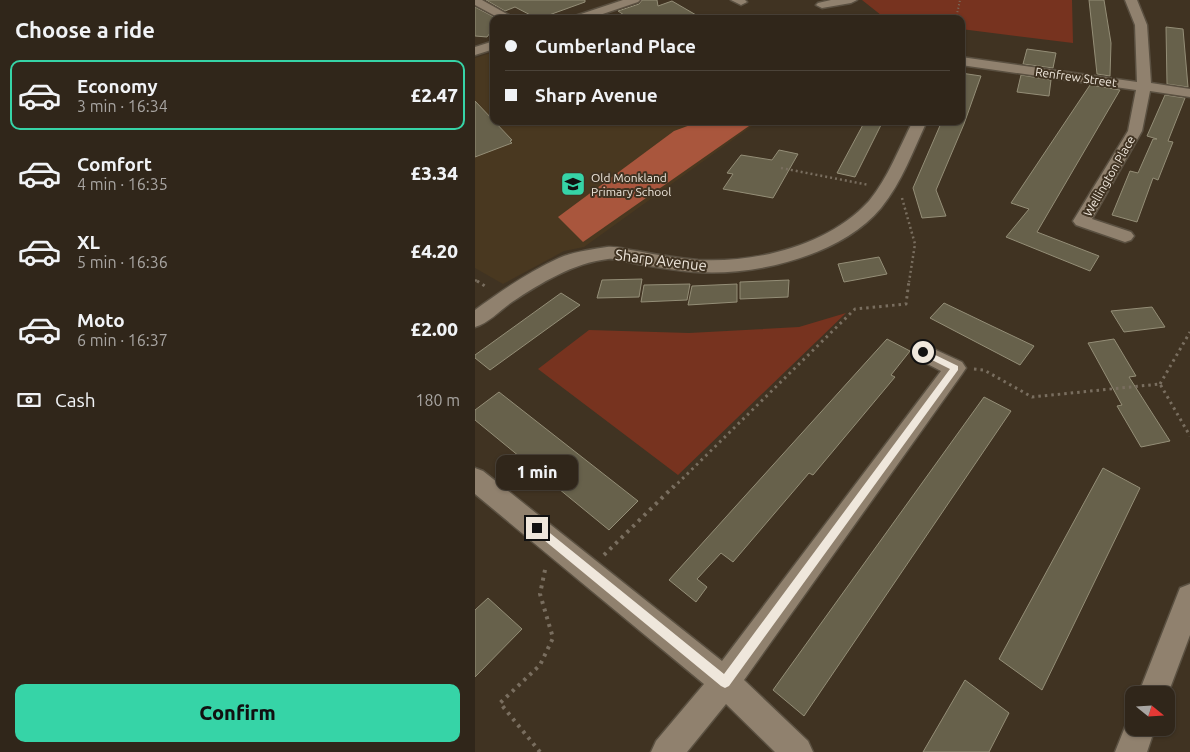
<!DOCTYPE html>
<meta charset="utf-8">
<style>
body{margin:0;font-family:Ubuntu,sans-serif;background:#3c3227;color:#f1f3f6;height:100vh;display:flex;flex-direction:column;font-size:19px;white-space:nowrap}
*{box-sizing:border-box;margin:0}
p{font-size:16px;color:#a8a5a2}
.icon{flex:none;width:28px;height:28px;fill:none;stroke:currentColor;stroke-width:2;stroke-linecap:round;stroke-linejoin:round}
.map{position:relative;flex:1;overflow:hidden}
.panel{display:flex;flex-direction:column;background:#30261a;width:475px}
.panel>*{flex:none}
.guide{position:absolute;left:15px;top:15px;width:475px;height:110px;border-radius:10px;box-shadow:0 1px 4px #0004,0 0 0 1px #4b4339;display:grid;align-content:center;height:110px;padding:0 15px;background:#30261a}
.needle{width:32px;rotate:108deg}
.buttons{position:absolute;left:650px;top:686px;display:grid;gap:10px}
.buttons a{display:grid;place-items:center;width:50px;height:50px;border-radius:10px;background:#30261a;box-shadow:0 1px 4px #0004,0 0 0 1px #4b4339;font-size:25px}
.end{position:absolute;width:22px;height:22px;margin:-11px;border:6px solid #efe7dc;background:#111;box-shadow:0 0 0 2px #111}
.from{border-radius:50%}
.bubble{position:absolute;height:35px;border-radius:10px;background:#30261a;box-shadow:0 1px 4px #0004,0 0 0 1px #4b4339;font-size:16px;font-weight:800;line-height:35px;text-align:center}
.guide b{display:flex;align-items:center;gap:18px;height:48px;font-size:19px}
.guide b+b{border-top:1px solid #4b4339}
.guide i{width:12px;height:12px;background:#f1f3f6}
ul{padding:0;list-style:none}
li{display:flex;align-items:center;gap:15px;height:70px;margin:0 10px 8px;padding:0 5px;border:2px solid transparent;border-radius:10px}
li div{flex:1}
li b{display:block;font-size:19px}
li em{font-style:normal;font-weight:800}
li.active{border-color:#36d4a7}
li>.icon{width:45px;height:45px;stroke-width:1.5}
h2{padding:0 15px;font-size:22px;line-height:60px}
.pay{display:flex;align-items:center;gap:12px;height:55px;padding:0 15px;font-size:19px}
.pay p{margin-inline-start:auto}
.action{display:flex;gap:10px;margin-top:auto;padding:10px 15px}
.action a{flex:1;height:58px;border-radius:10px;background:#36d4a7;color:#111;font-size:20px;font-weight:800;line-height:58px;text-align:center}
main{display:flex;flex:1;min-height:0}
.map>svg:first-child{display:block}
.built{fill:#493820}
.green{fill:#77331f}
.forest{fill:#a9563d}
.building{fill:#67614b;stroke:#948e77}
.lines{fill:none;stroke-linecap:round;stroke-linejoin:round}
.minor-casing{stroke:#5a5041;stroke-width:3}
.path-far3{stroke:#796e5f;stroke-width:2;stroke-dasharray:1 2.5;stroke-linecap:butt}
.path-far2{stroke:#796e5f;stroke-width:2.5;stroke-dasharray:2 3;stroke-linecap:butt}
.path-far1{stroke:#796e5f;stroke-width:3;stroke-dasharray:2.5 4;stroke-linecap:butt}
.path{stroke:#796e5f;stroke-width:4;stroke-dasharray:3 5;stroke-linecap:butt}
.minor{fill:#90816e;fill-rule:evenodd}
.route{fill:#efe7dc}
.labels{text-anchor:middle;dominant-baseline:central;stroke-width:4;stroke-linejoin:round;paint-order:stroke}
.far-street-label{font-size:12px;fill:#efe7dc;stroke:#403322}
.far-poi-label{font-size:12px;fill:#efe7dc;stroke:#403322;text-anchor:start}
.street-label{font-size:15px;fill:#efe7dc;stroke:#403322}
</style>
<main>
<section class="panel">
<h2>Choose a ride</h2>
<ul>
<li class="active"><svg class="icon" aria-label="car" viewBox="0 0 24 24"><path d="M5 17H2v-5l4-1 3-4h7l3 4 3 1v5h-3M9 17h6M6 11h13"/><circle cx="7" cy="17" r="2"/><circle cx="17" cy="17" r="2"/></svg><div><b>Economy</b><p>3 min · 16:34</p></div><em>£2.47</em></li>
<li><svg class="icon" aria-label="car" viewBox="0 0 24 24"><path d="M5 17H2v-5l4-1 3-4h7l3 4 3 1v5h-3M9 17h6M6 11h13"/><circle cx="7" cy="17" r="2"/><circle cx="17" cy="17" r="2"/></svg><div><b>Comfort</b><p>4 min · 16:35</p></div><em>£3.34</em></li>
<li><svg class="icon" aria-label="car" viewBox="0 0 24 24"><path d="M5 17H2v-5l4-1 3-4h7l3 4 3 1v5h-3M9 17h6M6 11h13"/><circle cx="7" cy="17" r="2"/><circle cx="17" cy="17" r="2"/></svg><div><b>XL</b><p>5 min · 16:36</p></div><em>£4.20</em></li>
<li><svg class="icon" aria-label="car" viewBox="0 0 24 24"><path d="M5 17H2v-5l4-1 3-4h7l3 4 3 1v5h-3M9 17h6M6 11h13"/><circle cx="7" cy="17" r="2"/><circle cx="17" cy="17" r="2"/></svg><div><b>Moto</b><p>6 min · 16:37</p></div><em>£2.00</em></li>
</ul>
<div class="pay"><svg class="icon" aria-label="cash" viewBox="0 0 24 24"><path d="M3 7h18v10H3z"/><circle cx="12" cy="12" r="2"/></svg>Cash<p>180 m</p></div>
<div class="action"><a>Confirm</a></div>
</section>
<div class="map">
<svg width="715" height="752" viewBox="0 0 715 752">
<rect width="100%" height="100%" fill="#403322"/>
<polygon class="built" points="19,52 19,121 284,121 109,247 89,251 28,284 0,268 0,58"/>
<g class="green">
<polygon points="387,0 597,0 598,43 486,29 486,19 411,19"/>
<polygon points="371,313 203,475 63,369 114,330 214,333 324,327"/>
</g>
<polygon class="forest" points="226,121 275,121 274,126 108,242 83,217 199,131"/>
<g class="building">
<polygon points="11,0 110,0 110,2 63,19 40,7 30,11"/>
<polygon points="167,0 182,0 183,6 197,1 228,19 155,19 143,11 164,4"/>
<polygon points="614,0 629,0 636,43 635,76 622,74"/>
<polygon points="0,7 19,17 19,28 12,37 0,36"/>
<polygon points="691,27 708,29 713,87 692,84"/>
<polygon points="552,49 581,53 578,68 548,64"/>
<polygon points="486,73 506,76 489,124 461,190 471,216 447,218 438,188 467,121 486,121"/>
<polygon points="546,75 576,80 574,96 542,92"/>
<polygon points="615,85 645,90 562,232 624,256 615,271 531,237 554,209 536,203"/>
<polygon points="690,95 710,98 693,141 698,142 683,180 678,178 662,222 637,215 655,171 663,173 678,139 682,139 672,136"/>
<polygon points="0,101 37,140 35,141 37,143 0,157"/>
<polygon points="390,121 408,121 380,177 362,173"/>
<polygon points="304,150 323,154 298,198 248,189 258,174 252,173 266,155 297,160"/>
<polygon points="404,257 412,274 369,282 363,264"/>
<polygon points="167,279 164,297 122,298 127,280"/>
<polygon points="314,280 313,297 265,299 265,282"/>
<polygon points="215,284 212,300 166,302 169,285"/>
<polygon points="262,284 262,302 213,305 217,286"/>
<polygon points="86,293 105,305 15,370 0,358 0,355"/>
<polygon points="469,303 519,327 559,346 545,365 455,318"/>
<polygon points="677,307 690,327 649,332 636,311"/>
<polygon points="412,339 435,351 416,375 420,377 338,475 334,473 258,562 246,553 222,579 232,587 221,602 194,580"/>
<polygon points="639,339 661,376 654,377 695,441 666,447 642,406 647,405 613,343"/>
<polygon points="24,392 163,501 134,530 0,420 0,410"/>
<polygon points="509,397 536,411 329,716 298,690"/>
<polygon points="628,468 665,488 567,690 524,659"/>
<polygon points="13,598 47,629 0,677 0,610"/>
<polygon points="490,680 534,713 514,752 448,752"/>
</g>
<g class="lines">
<defs>
<g id="minor">
<polygon points="0,0 7,0 41,19 26,19 0,5"/>
<polygon points="148,0 165,0 163,2 113,19 95,19 97,17"/>
<polygon points="256,0 270,0 272,2 266,5"/>
<polygon points="356,0 382,0 376,3 347,8 341,5 343,3"/>
<polygon points="650,0 662,0 672,25 676,83 715,89 715,97 675,91 667,131 617,219 656,232 659,236 656,240 650,242 601,225 598,221 653,131 661,90 486,65 486,57 662,82 660,25"/>
<polygon points="19,41 19,49 0,55 0,47"/>
<path d="M438,121H452C438,151 427,182 406,208C367,255 282,276 222,272C202,271 182,267 163,264C153,262 142,258 133,259C98,263 66,283 37,302C25,310 14,323 0,327V310C26,291 55,271 84,258C98,252 118,249 132,247C142,246 153,250 162,251C182,255 202,258 223,260C281,263 353,246 394,201C413,178 424,148 438,121Z"/>
<polygon points="448,344 487,362 491,368 487,374 269,680 333,741 338,752 300,752 251,704 212,752 176,752 181,741 229,684 0,494 0,468 8,471 247,661 466,371 441,358 438,352 441,346"/>
<polygon points="715,584 715,635 691,699 691,695 663,695 705,588"/>
<polygon points="659,715 659,728 680,728 672,752 640,752 654,717"/>
</g>
</defs>
<use href="#minor" class="minor-casing"/>
<polyline class="path-far3" points="481,19 485,0"/>
<g class="path-far2">
<polyline points="306,168 394,185"/>
<polyline points="427,198 440,244 434,282"/>
<polyline points="0,280 4,282"/>
</g>
<g class="path-far1">
<polyline points="2,281 13,288"/>
<polyline points="499,369 509,370 557,397 685,384 715,436"/>
<polyline points="685,384 715,332"/>
<polyline points="198,488 380,309 431,304 434,281"/>
</g>
<g class="path">
<polyline points="129,555 199,486"/>
<polyline points="65,752 25,703 65,665 78,638 65,594 71,565"/>
</g>
<use href="#minor" class="minor"/>
</g>
<polygon class="route" points="448,349 483,366 483,370 254,686 250,688 246,686 58,531 58,525 65,525 249,674 475,369 445,354 445,350"/>
<defs>
<symbol id="school-square" viewBox="-11 -11 22 22"><rect x="-9" y="-9" width="18" height="18" rx="4" fill="#36d4a7" stroke="#403322"/><path d="M0-5L7-2L0 1L-7-2ZM-4 1L0 2.5L4 1V4Q0 6-4 4Z" fill="#111"/></symbol>
</defs>
<g fill-rule="evenodd">
<use href="#school-square" x="84" y="170" width="28" height="28"/>
</g>
<g class="labels">
<g class="far-street-label">
<text transform="translate(601 77) rotate(8)">Renfrew Street</text>
<text transform="translate(634 176) rotate(-60)">Wellington Place</text>
</g>
<g class="far-poi-label">
<text x="116" y="177">Old Monkland<tspan x="116" dy="14">Primary School</tspan></text>
</g>
<g class="street-label">
<text transform="translate(186 260) rotate(7)">Sharp Avenue</text>
</g>
</g>
</svg>
<div class="buttons">
<a><svg class="needle" viewBox="-14 -14 28 28"><path d="M0-13l5 13h-10z" fill="#e53935"/><path d="M0 13l5-13h-10z" fill="#a8a5a2"/></svg></a>
</div>
<i class="end from" style="left:448px;top:352px"></i>
<i class="end" style="left:62px;top:528px"></i>
<div class="bubble" style="left:21px;top:455px;width:82px">1 min</div>
<div class="guide">
<b><i class="from"></i>Cumberland Place</b>
<b><i></i>Sharp Avenue</b>
</div>
</div>
</main>
